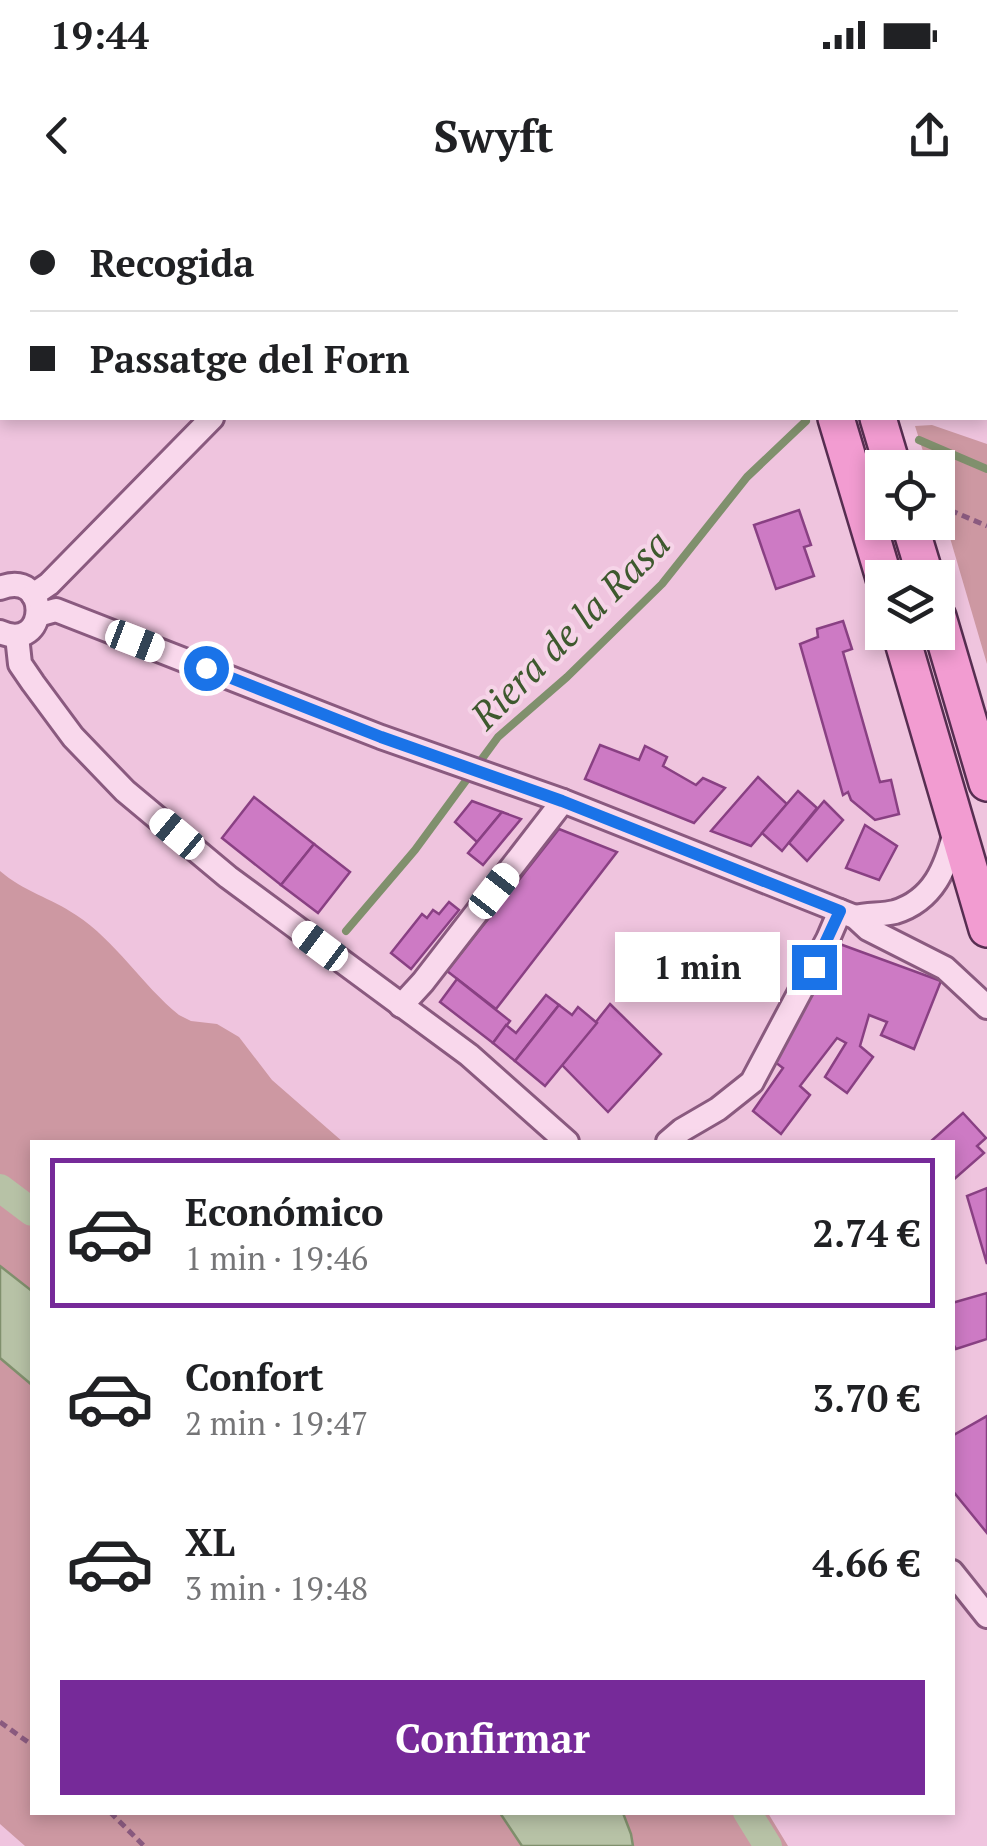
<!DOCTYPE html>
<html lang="es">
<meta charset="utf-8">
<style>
body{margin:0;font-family:"PT Serif",serif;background:#f6f6f6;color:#202124;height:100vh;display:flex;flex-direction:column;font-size:38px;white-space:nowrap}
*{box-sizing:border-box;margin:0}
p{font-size:32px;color:#757577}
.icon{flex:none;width:55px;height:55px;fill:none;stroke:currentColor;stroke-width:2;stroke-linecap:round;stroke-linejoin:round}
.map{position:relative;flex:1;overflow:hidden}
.side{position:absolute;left:30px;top:940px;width:925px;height:675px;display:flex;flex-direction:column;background:#fff;border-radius:0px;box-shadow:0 5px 15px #0003}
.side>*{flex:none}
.banner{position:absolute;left:0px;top:0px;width:988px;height:220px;box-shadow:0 5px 15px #0003;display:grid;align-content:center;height:220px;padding:0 30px;background:#fff}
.buttons{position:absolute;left:865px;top:250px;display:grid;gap:20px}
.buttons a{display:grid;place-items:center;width:90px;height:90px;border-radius:0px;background:#fff;box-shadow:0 5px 15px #0003;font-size:50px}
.end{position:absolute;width:45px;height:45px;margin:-22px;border:12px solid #1a73e8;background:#fff;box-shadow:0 0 0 5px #fff}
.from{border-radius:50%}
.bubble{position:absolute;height:70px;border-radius:0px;background:#fff;box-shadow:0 5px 15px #0003;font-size:32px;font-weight:700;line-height:70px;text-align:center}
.car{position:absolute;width:30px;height:60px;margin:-30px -15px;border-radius:12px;box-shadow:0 0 8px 2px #0007;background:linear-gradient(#fff 24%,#345 0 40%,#fff 0 76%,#345 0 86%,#fff 0)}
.banner b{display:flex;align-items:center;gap:35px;height:95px;font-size:38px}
.banner b+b{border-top:2px solid #e0e0e0}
.banner i{width:25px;height:25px;background:#202124}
ul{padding:18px 0 0;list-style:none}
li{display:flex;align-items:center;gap:30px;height:150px;margin:0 20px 15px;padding:0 10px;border:5px solid transparent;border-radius:0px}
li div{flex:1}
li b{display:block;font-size:38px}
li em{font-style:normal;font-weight:700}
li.active{border-color:#762a99}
li>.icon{width:90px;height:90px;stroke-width:1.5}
.button{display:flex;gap:20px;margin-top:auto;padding:20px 30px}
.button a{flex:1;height:115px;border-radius:0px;background:#762a99;color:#fff;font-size:40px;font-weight:700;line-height:115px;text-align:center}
.status{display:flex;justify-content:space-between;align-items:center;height:70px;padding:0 50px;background:#fff;direction:ltr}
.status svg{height:28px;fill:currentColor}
header{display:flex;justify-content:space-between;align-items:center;height:130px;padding:0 30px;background:#fff;font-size:45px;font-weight:700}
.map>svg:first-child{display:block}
.green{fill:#cd98a2}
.water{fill:#b7c2a6;stroke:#80906d;stroke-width:2.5}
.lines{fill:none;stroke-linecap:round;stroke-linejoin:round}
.stream{stroke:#80906d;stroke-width:8}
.canal{stroke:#b7c2a6;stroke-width:28}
.building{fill:#cd7ac4;stroke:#894083;stroke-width:2.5}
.minor-casing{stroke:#8a5a7f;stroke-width:28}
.primary-casing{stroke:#572e51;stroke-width:40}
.path{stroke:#8a5a7f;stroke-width:5;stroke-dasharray:8 5;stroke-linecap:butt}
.minor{stroke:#f9d8ec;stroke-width:22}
.primary{stroke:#f29cd1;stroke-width:35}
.route{stroke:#1a73e8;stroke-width:12}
.labels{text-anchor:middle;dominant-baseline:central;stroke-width:8;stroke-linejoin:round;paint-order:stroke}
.water-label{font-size:38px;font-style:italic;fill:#3e592e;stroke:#f6d4e8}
</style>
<div class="status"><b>19:44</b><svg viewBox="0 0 49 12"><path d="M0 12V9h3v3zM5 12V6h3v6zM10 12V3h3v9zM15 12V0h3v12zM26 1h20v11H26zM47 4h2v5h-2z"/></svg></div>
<header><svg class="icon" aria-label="back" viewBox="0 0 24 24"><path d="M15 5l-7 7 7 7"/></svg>Swyft<svg class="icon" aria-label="share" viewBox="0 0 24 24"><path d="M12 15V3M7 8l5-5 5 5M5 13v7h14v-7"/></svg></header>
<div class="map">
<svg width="987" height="1646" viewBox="0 0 987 1646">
<rect width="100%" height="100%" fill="#efc4de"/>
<g class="green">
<polygon points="932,225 987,244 987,464 938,297 938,268 928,267 915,226"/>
<path d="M0,671C23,691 51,698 76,715C116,741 142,785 179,815L191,821L217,824L239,837L272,880L343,942H32V1091L0,1066Z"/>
<polygon points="0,1158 32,1185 32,1612 500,1613 522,1646 25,1646 0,1624"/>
<polygon points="623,1613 768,1613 788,1646 633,1646 631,1634"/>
</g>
<g class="water">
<polygon points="0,1066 32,1091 32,1185 0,1158"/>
<polygon points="500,1613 623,1613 631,1634 633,1646 522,1646"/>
</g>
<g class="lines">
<g class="stream">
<polyline points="919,240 987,269"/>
<polyline points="346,731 415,650 498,537 567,477 662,384 747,277 806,221"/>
</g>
<g class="canal">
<polyline points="0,988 32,1012"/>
<polyline points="747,1612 768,1646"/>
</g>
</g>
<g class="building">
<polygon points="846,0 950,0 949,2 847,2"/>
<polygon points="971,0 987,0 987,176 985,177 985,2 970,2"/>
<polygon points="799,310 811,345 804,347 814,376 776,389 754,325"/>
<polygon points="843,421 852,449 843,452 880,582 891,580 899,614 875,620 851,600 848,592 843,595 800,444 818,437 817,429"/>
<polygon points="600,545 639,560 645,546 667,557 663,566 696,585 703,578 725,588 694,623 585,579"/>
<polygon points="758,577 787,604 751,646 711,631"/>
<polygon points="798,591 817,608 782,651 762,633"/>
<polygon points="254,597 314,644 281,685 222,638"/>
<polygon points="472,601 502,612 477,642 455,622"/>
<polygon points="824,601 843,620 807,661 789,643"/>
<polygon points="502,612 521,619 483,665 468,653"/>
<polygon points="865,625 897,646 879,680 846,668"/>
<polygon points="559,629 617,652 496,809 447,771"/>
<polygon points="314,644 350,672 318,713 281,685"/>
<polygon points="449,702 459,710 411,769 391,753 422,714 427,718 433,710 439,714"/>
<polygon points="837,743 941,781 914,849 881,835 887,822 869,815 860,846 873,857 847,893 825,877 846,843 837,838 800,886 810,895 781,934 753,911 783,868 771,859"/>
<polygon points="457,779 510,821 493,843 440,802"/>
<polygon points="546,795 559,805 515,861 493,843 506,825 516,833"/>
<polygon points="610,804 661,854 608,912 562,865"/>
<polygon points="559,805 572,815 578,807 597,823 545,886 515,861"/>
<polygon points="963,913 986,938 977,946 984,953 952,981 952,942 930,942"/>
<polygon points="987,988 987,1064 967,996"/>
<polygon points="987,1093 987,1139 956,1149 952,1142 952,1103"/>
<polygon points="987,1216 987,1333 952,1290 952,1236"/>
</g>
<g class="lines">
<defs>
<g id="minor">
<polyline points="553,0 618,0"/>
<polyline points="73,2 75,0"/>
<polyline points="421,2 423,0"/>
<polyline points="958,2 960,0"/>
<polyline points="0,97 2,98"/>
<path d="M0,388C51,368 49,454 0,432"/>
<polyline points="33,395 49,384 212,218"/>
<polyline points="38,415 56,410 381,537 563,601 855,717 868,729 945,768 987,807"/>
<polyline points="17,436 20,464 33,483 73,537 125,591 228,677 469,855 567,942"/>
<path d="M855,717C868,714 883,715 895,712C934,700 946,667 955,632"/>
<polyline points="401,806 423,782 563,601"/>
<polyline points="668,942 682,930 718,909 752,882 828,739 840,711"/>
<polyline points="952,1372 987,1416"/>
</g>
<g id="primary">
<polyline points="772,0 772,2"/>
<polyline points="815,0 816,2"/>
<polyline points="836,218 884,378"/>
<polyline points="878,218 893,268"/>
<polyline points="909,322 926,378"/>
<polyline points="938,417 987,583"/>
<polyline points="900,432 987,729"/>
</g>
</defs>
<use href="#minor" class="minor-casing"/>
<use href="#primary" class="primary-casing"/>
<g class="path">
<polyline points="938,305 987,326"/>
<polyline points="0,1522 32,1545"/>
<polyline points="110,1612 144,1646"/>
</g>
<use href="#minor" class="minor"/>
<use href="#primary" class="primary"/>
</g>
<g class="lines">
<polyline class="route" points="206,468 381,537 562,601 840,711 814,767"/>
</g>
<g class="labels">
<g class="water-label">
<text transform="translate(570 429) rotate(-45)">Riera de la Rasa</text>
</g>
</g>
</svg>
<div class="buttons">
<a><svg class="icon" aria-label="locate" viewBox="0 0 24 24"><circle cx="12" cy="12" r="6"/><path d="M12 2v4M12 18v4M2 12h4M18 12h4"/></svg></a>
<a><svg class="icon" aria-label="layers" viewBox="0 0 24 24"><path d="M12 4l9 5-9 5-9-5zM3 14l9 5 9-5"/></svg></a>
</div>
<i class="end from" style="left:206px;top:468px"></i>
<i class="end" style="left:814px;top:767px"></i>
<div class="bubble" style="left:615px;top:732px;width:165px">1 min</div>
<i class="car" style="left:135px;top:441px;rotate:111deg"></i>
<i class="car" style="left:177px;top:634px;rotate:310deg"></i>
<i class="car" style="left:494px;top:691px;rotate:38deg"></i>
<i class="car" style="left:320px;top:746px;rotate:307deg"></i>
<div class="banner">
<b><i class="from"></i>Recogida</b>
<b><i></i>Passatge del Forn</b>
</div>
<section class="side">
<ul>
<li class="active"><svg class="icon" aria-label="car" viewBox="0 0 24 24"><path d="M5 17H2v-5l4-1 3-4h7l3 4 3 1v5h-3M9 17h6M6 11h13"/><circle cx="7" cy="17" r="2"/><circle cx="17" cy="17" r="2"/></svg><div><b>Económico</b><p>1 min · 19:46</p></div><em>2.74 €</em></li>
<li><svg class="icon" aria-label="car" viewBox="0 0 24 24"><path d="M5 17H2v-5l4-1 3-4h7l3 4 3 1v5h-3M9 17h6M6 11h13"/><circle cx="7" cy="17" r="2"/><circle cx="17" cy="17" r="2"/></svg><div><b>Confort</b><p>2 min · 19:47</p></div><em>3.70 €</em></li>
<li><svg class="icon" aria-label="car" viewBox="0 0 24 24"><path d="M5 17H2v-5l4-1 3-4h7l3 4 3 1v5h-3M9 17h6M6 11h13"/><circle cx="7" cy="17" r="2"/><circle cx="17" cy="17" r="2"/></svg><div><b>XL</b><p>3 min · 19:48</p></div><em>4.66 €</em></li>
</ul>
<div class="button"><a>Confirmar</a></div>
</section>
</div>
